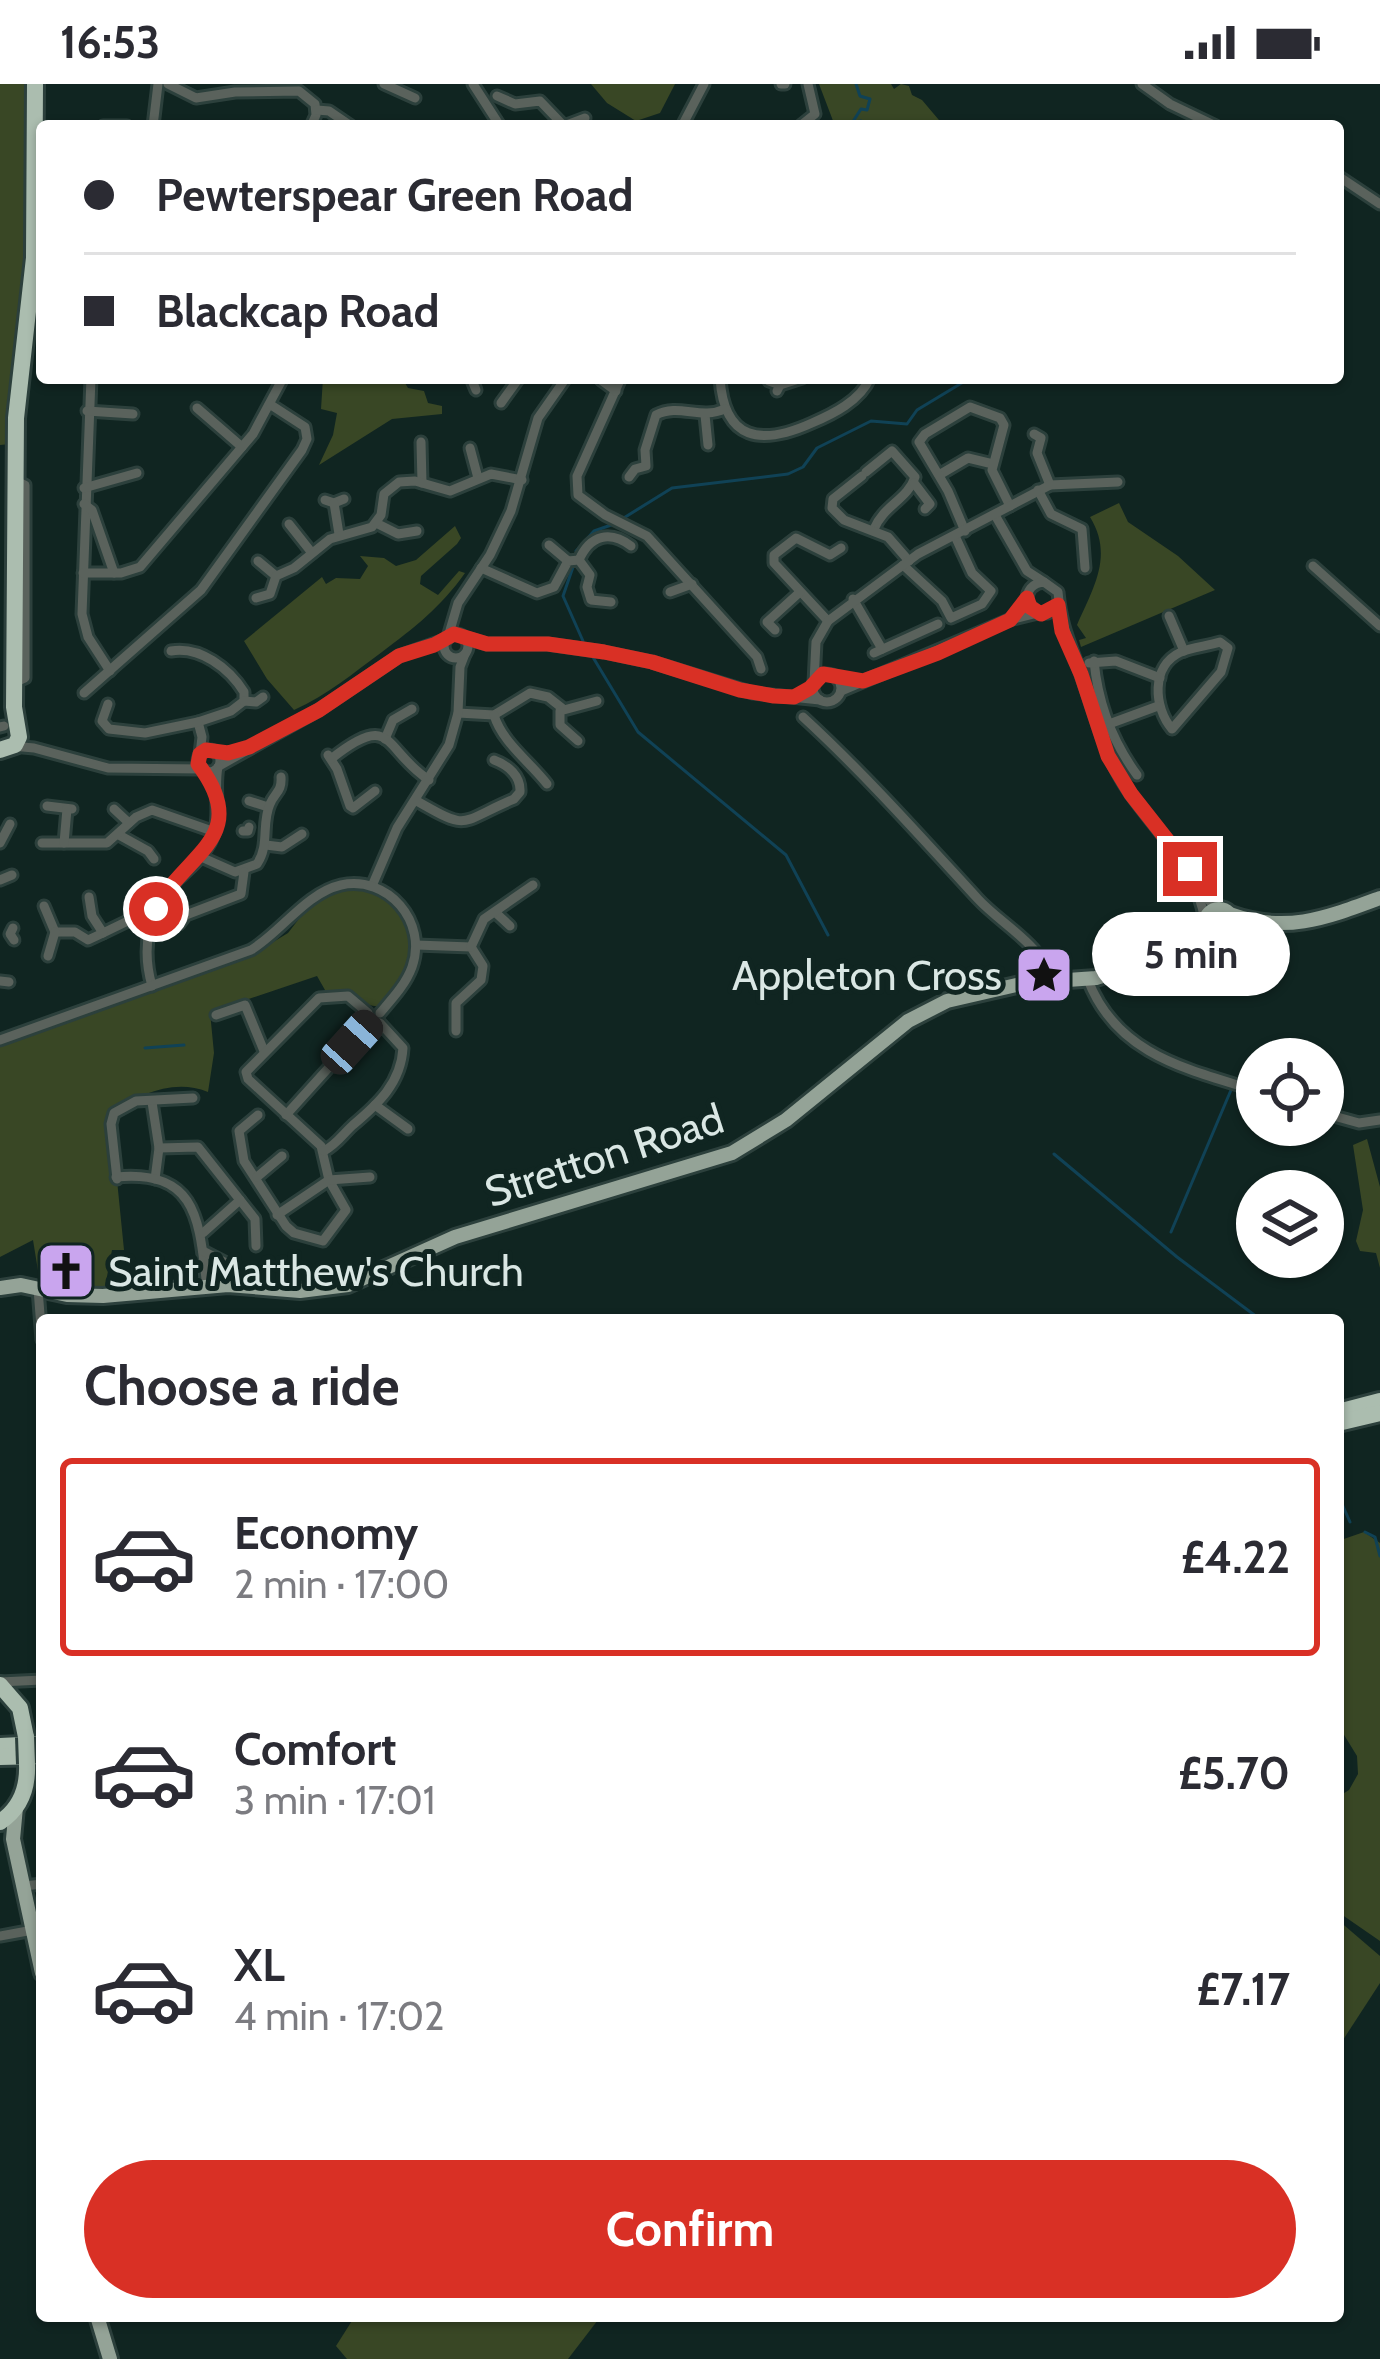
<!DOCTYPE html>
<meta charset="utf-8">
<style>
body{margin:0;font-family:Cabin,sans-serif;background:#f7f7f7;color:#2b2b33;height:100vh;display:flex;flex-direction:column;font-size:45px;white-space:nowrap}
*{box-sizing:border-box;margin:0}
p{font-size:39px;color:#7c7c81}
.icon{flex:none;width:66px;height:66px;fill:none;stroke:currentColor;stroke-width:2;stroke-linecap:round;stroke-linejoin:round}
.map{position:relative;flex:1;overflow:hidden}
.drawer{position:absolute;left:36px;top:1230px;width:1308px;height:1008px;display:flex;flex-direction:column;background:#fff;border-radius:12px;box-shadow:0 3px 9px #0004}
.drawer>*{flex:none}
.top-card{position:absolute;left:36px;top:36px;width:1308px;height:264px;border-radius:12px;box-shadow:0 3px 9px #0004;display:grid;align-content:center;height:264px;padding:0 48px;background:#fff}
.buttons{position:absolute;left:1236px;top:954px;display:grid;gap:24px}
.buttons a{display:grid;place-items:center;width:108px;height:108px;border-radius:50%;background:#fff;box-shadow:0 3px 9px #0004;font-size:60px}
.end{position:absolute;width:54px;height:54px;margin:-27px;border:15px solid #d93025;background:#fff;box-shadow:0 0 0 6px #fff}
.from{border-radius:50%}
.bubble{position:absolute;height:84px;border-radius:42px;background:#fff;box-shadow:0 3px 9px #0004;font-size:39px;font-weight:800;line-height:84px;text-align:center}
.car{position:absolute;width:36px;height:72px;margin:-36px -18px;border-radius:15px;box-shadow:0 0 9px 3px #0007;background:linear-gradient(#222 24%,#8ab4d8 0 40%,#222 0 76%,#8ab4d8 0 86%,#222 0)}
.top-card b{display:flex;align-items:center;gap:42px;height:114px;font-size:45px}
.top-card b+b{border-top:3px solid #e1e1e2}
.top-card i{width:30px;height:30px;background:#2b2b33}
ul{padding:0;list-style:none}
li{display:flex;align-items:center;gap:36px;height:198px;margin:0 24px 18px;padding:0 24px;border:6px solid transparent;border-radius:12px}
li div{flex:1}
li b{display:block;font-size:45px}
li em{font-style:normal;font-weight:800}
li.active{border-color:#d93025}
li>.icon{width:108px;height:108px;stroke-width:1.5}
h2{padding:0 48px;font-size:54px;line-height:144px}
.cta{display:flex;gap:24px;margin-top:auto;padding:24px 48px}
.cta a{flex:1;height:138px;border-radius:72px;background:#d93025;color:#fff;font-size:48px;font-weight:800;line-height:138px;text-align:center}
.status{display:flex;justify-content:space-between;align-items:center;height:84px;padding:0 60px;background:#fff;direction:ltr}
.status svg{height:33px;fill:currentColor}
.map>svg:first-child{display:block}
.green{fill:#394725}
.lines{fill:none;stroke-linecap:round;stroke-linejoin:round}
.stream{stroke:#104256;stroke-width:3}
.minor-casing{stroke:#2c403c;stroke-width:15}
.major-casing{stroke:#2c403c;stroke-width:20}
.highway-casing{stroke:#2c403c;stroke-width:22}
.minor{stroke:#5a625c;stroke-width:9}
.major{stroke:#94a397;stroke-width:14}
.highway{stroke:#abbdaf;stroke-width:16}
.highway-bridge-casing{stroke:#2c403c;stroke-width:22;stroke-linecap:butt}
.highway-bridge{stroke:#abbdaf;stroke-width:16}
.route{stroke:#d93025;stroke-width:15}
.labels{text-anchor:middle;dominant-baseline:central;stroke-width:10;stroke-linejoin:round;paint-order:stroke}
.poi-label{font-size:42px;fill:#dae7e4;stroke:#102521;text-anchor:end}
.street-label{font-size:42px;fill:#dae7e4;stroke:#102521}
</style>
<div class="status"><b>16:53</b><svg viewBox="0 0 49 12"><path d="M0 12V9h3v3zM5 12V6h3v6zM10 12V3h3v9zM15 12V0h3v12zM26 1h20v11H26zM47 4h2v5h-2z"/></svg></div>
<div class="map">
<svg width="1380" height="2275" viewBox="0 0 1380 2275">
<rect width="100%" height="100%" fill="#102521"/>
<g class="green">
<polygon points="0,0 36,0 35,141 10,360 0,361"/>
<polygon points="591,0 675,0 660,29 636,37 607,19"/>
<polygon points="819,0 891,0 894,5 901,0 909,2 912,11 922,16 944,42 835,42"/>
<polygon points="323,294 402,294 408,304 424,307 428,319 442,322 442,330 392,335 319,381 333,351 337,329 321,325"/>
<path d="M1119,419L1128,438L1178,472L1215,506L1081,563L1079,556L1086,554L1077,541C1093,504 1114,472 1090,433Z"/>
<path d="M455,442L461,454L457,460L421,492L420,500L438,511L459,487L465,489C441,523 414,544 382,568C353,589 328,611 294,626L267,595L244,557L322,493L326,500L336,494L360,495L368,482L360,472L384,474L396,482L416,476Z"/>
<path d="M373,802L413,839L410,889L380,922C362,924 346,905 325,906L317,892L210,928L214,969L208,1008C173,994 142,1011 110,1026L124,1166H112L105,1203L100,1206L40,1199L33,1156L0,1173V960L39,942L255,869L288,849L308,823L335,804Z"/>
<polygon points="1367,1055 1380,1103 1380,1184 1376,1169 1360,1167 1356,1157 1363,1126 1353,1061"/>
<polygon points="1364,1448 1380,1459 1380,1857 1338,1828 1338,1713 1349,1706 1358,1690 1357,1672 1338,1641 1338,1457"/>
<polygon points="1338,1836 1380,1872 1380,1899 1341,1959"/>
<polygon points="355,2232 601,2232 568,2275 347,2275 336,2262"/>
</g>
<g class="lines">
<g class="stream">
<polyline points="856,0 860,12 870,15 867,26 861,25 852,39 861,37 864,42"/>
<polyline points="576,467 594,447 614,440 672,404 788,390 803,383 817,364 871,337 907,340 917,326 970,294"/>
<polyline points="573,483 563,512 583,557"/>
<polyline points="591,570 638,648 786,771 828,851"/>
<polyline points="145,964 184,961"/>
<polyline points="1054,1070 1177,1173 1261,1236"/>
<polyline points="1171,1148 1231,1006"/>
<polyline points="1338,1411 1350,1438"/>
<polyline points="1365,1448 1375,1453 1380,1472"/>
</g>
<defs>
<g id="minor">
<polyline points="168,0 196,14 235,8 299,7 315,20 316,31 311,42"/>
<polyline points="384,0 415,14"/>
<polyline points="473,0 500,42"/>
<polyline points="781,0 785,0"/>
<polyline points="1142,0 1170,20 1216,42"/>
<polyline points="497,12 515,20 540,17 564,42 585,34"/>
<polyline points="317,26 329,27 351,42"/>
<polyline points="103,42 127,42"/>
<polyline points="153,42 158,0"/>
<polyline points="682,42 704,0"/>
<polyline points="800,42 815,30 808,0"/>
<polyline points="1338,92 1380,120"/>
<polyline points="91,294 82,530 88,553 110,587"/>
<polyline points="471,294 476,306"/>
<polyline points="621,294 577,392 578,411 605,431 647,452 757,573 761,585"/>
<path d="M720,294C724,357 761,362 812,339C833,330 860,317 870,294"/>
<polyline points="601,296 616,307"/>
<polyline points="769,297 780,301 777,307"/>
<polyline points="780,301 802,294"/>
<polyline points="501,319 519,294"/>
<polyline points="197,324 242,363"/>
<polyline points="87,327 133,330"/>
<polyline points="705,331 708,361"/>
<polyline points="1034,350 1041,354 1037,369 1050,401"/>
<polyline points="421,358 422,399"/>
<polyline points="470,364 478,394"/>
<path d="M866,388L892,367L915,393C908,415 883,422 874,445"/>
<polyline points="939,391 968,374 993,380"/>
<polyline points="862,392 833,415 832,424 844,436 888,453 909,477"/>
<path d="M629,393L635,385L646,382L645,366L656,331C679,319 700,336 725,325"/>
<polyline points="914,399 930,420 925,425"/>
<polyline points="84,404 137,389"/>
<polyline points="1038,406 1051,430 1082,445 1085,484"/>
<polyline points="325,416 334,419 344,415"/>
<polyline points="334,419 339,450"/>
<polyline points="84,420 92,426 114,489"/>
<polyline points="995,431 1027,487 1044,498"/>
<polyline points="376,439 398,450 417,447"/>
<polyline points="289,440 312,469"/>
<polyline points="965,447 948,407 919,358 925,350 970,323 1000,334 1004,341 992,386 1010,422"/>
<polyline points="549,461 568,477"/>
<path d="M579,476C590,451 610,446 631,462"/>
<polyline points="258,477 276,492"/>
<polyline points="903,481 942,517 951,534 982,520 991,507 972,489 955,452"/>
<polyline points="1313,482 1380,542"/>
<polyline points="481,484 537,509 554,503 568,477 579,476 590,491 587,503 591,516 611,518"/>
<polyline points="83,489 121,489 140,483 253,350 283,294"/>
<polyline points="670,508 692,500"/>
<polyline points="256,514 270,510 276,492 294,484 330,455 372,443 381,431 384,410 399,398 415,397 450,407 491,390 522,396"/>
<polyline points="853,515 882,565"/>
<path d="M1058,521L1048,529H1038L1027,519C1026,507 1032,499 1044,498L1058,508C1061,542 1069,557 1080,588C1096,631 1104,672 1130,709C1161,753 1196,782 1205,837"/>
<polyline points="1169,532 1184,567"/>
<polyline points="828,537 774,479 774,471 796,454 830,471 841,464"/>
<polyline points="775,546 767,538 800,508"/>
<circle cx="456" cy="562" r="12"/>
<polyline points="448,553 458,519 490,471 511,427 538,334 566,294"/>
<polyline points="466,554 487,560 547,560 604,568 652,578 753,609 820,616"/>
<path d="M1220,558L1228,564L1221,588L1172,645C1154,624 1150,582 1181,568C1193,563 1208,562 1220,558Z"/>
<path d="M171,567C200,562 229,584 244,608V617L231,627L198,638L202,653L200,670"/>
<polyline points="874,569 938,540"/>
<path d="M1094,577C1098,619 1112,657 1137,691"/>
<polyline points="1089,579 1116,577 1160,594"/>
<circle cx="827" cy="604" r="14"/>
<polyline points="16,598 25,594 25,401 16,397"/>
<polyline points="814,598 816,558 828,537 918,470 1050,401 1118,398"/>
<polyline points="841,607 1009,536 1038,529"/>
<polyline points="84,609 201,506 302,366 307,355 305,343 271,321"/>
<polyline points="244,617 256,618 263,613"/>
<polyline points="108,620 102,637 109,645 145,649 198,638"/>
<polyline points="458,629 494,631 530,609 548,613 562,624"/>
<path d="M494,631C502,658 530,678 547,700"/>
<path d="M803,633C865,690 921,753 978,815C1002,841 1044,862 1052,898"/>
<polyline points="1109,640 1158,622"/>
<polyline points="0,643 4,642"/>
<polyline points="385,655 393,636 412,625"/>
<polyline points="578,657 560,641 560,627 597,617"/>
<polyline points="12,662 34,664 108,684 202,685"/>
<circle cx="209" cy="677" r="11"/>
<polyline points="328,671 337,685 350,722 353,724 375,707"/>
<path d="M331,675C394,625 383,666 429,696"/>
<polyline points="219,682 319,626 399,572 447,555"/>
<path d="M415,716C471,748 457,739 514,715L520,708C521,692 508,681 494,676"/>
<polyline points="249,717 268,723"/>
<polyline points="47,722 72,725"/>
<polyline points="114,725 129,739"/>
<polyline points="243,747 248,747 249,743"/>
<polyline points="119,751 148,767 154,775"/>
<polyline points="0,759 10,740"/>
<polyline points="42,759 107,759 136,733 152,726 215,748"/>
<polyline points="64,759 67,725"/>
<polyline points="266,761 282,763 302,750"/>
<path d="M201,773L235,788L257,780C270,761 261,740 270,720C275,708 282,708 281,693"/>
<polyline points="0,796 12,791"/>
<polyline points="372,802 397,744 449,661 458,629 460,583 465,570"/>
<polyline points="1203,812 1220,825"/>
<polyline points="89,813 92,832 103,849 134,834 151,836"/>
<polyline points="44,822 55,848"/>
<polyline points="496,829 510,842"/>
<polyline points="137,834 140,814"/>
<polyline points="179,840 186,831 241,810 244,788"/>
<polyline points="13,844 10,850 14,856"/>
<polyline points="55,848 75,848 88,856 103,849"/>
<polyline points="416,861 471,863 483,882 481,896 456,919 456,947"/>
<polyline points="471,863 484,835 533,801"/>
<polyline points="48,872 55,848"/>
<path d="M1088,896C1117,971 1187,985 1257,1007"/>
<polyline points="0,897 9,898"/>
<path d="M152,902C141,863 148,824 178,795C190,784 202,774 210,759C223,734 213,709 218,683"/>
<polyline points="216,931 245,921 264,967"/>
<path d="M0,956L251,866C281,848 306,809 341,801C388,791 428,838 412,883C406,900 392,915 380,929"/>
<polyline points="152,1018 159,1064 155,1095"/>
<polyline points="375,1021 408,1045"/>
<polyline points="1323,1029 1359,1039 1380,1036"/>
<polyline points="258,1031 239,1047 244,1077 286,1142 294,1149 323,1157 346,1126 329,1096 321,1062 248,995 246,988 319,914 348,912 368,929"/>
<polyline points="286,1031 369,939"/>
<polyline points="159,1064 198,1063 255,1135 256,1162"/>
<path d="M324,1067C337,1060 342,1051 353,1041C378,1020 401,999 403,964L380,939"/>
<path d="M116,1093C199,1085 199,1139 207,1203"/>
<polyline points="257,1093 282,1072"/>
<polyline points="117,1095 111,1040 114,1029 136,1017 193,1014"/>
<polyline points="277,1131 329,1096 370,1093"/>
<polyline points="203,1149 240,1116"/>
<polyline points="203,1167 230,1181"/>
<polyline points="38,1205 42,1256"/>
<polyline points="0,1598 42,1596"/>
<polyline points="24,1802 42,1800"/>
<polyline points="40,1839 42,1830"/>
<polyline points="0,1852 33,1846"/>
</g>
<g id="major">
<circle cx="1219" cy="839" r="14"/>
<path d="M1230,830C1286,850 1326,834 1380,814"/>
<polyline points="0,1204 21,1201 67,1211 103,1212 228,1201 300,1207 348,1201 455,1153 732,1069 786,1036 908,937 947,917 1025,899 1096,894 1174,870 1213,852"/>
<polyline points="16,1723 13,1755 42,1889"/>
<polyline points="97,2232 110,2275"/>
</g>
<g id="highway">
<polyline points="0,666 15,661 19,653 14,623 16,334 34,174 35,0"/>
<polyline points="1338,1328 1380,1317"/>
<polyline points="1338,1339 1380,1329"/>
<polyline points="0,1601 20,1624 26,1653"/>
<polyline points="0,1662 42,1660"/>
<polyline points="0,1673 42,1672"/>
<path d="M0,1738C21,1724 28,1704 27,1680"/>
</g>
</defs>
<use href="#minor" class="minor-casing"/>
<use href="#major" class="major-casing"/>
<use href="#highway" class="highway-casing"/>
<use href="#minor" class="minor"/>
<use href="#major" class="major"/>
<use href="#highway" class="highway"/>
<defs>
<polyline id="highway-bridge" points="26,1653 27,1680"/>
</defs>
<use href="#highway-bridge" class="highway-bridge-casing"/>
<use href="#highway-bridge" class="highway-bridge"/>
</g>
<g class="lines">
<path class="route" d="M156,825C184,769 254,754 198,680L200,670L206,666L228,669L249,663L319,626L399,572L434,561L454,550L487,560H548L604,568L652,578L740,606L774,612L794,613L810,604L823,590L863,597L938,569L1010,536L1027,514L1030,523L1041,530L1058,521L1062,547L1081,590L1108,672L1131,710L1190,785"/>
</g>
<defs>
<symbol id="sight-square" viewBox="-11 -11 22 22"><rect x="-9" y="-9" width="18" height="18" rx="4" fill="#c9a5ee" stroke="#102521"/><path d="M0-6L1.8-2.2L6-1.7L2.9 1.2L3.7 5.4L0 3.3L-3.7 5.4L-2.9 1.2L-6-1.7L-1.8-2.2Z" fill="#111"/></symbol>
<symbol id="church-square" viewBox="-11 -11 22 22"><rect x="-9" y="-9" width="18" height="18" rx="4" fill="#c9a5ee" stroke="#102521"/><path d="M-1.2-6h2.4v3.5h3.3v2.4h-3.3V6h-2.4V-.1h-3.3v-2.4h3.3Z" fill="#111"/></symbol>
</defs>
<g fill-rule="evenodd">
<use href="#sight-square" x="1011" y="858" width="66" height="66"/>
<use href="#church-square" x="33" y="1154" width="66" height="66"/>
</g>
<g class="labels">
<g class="poi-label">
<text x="1002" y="891">Appleton Cross</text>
<text x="108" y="1187" text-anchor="start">Saint Matthew's Church</text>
</g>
<g class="street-label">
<text transform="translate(604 1071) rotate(-18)">Stretton Road</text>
</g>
</g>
</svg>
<div class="buttons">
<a><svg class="icon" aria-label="locate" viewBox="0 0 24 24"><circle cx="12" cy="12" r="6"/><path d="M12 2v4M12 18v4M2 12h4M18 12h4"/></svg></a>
<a><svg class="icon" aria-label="layers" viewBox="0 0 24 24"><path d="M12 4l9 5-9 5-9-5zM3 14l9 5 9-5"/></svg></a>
</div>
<i class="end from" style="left:156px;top:825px"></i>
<i class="end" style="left:1190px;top:785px"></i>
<div class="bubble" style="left:1092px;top:828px;width:198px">5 min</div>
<i class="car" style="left:352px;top:958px;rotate:42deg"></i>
<div class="top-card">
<b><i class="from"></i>Pewterspear Green Road</b>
<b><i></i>Blackcap Road</b>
</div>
<section class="drawer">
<h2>Choose a ride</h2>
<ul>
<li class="active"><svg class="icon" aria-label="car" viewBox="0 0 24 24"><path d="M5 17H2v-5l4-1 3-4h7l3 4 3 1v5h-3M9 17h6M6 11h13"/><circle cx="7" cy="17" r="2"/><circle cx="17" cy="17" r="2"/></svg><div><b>Economy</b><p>2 min · 17:00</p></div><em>£4.22</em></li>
<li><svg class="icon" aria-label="car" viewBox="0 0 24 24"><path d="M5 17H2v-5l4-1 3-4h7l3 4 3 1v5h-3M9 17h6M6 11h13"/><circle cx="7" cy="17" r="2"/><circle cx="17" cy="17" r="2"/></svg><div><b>Comfort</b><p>3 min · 17:01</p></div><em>£5.70</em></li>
<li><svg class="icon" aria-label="car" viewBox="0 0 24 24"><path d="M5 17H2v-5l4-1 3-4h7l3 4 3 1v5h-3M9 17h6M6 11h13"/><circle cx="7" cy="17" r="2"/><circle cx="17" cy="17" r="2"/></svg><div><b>XL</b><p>4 min · 17:02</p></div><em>£7.17</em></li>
</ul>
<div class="cta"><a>Confirm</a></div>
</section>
</div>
